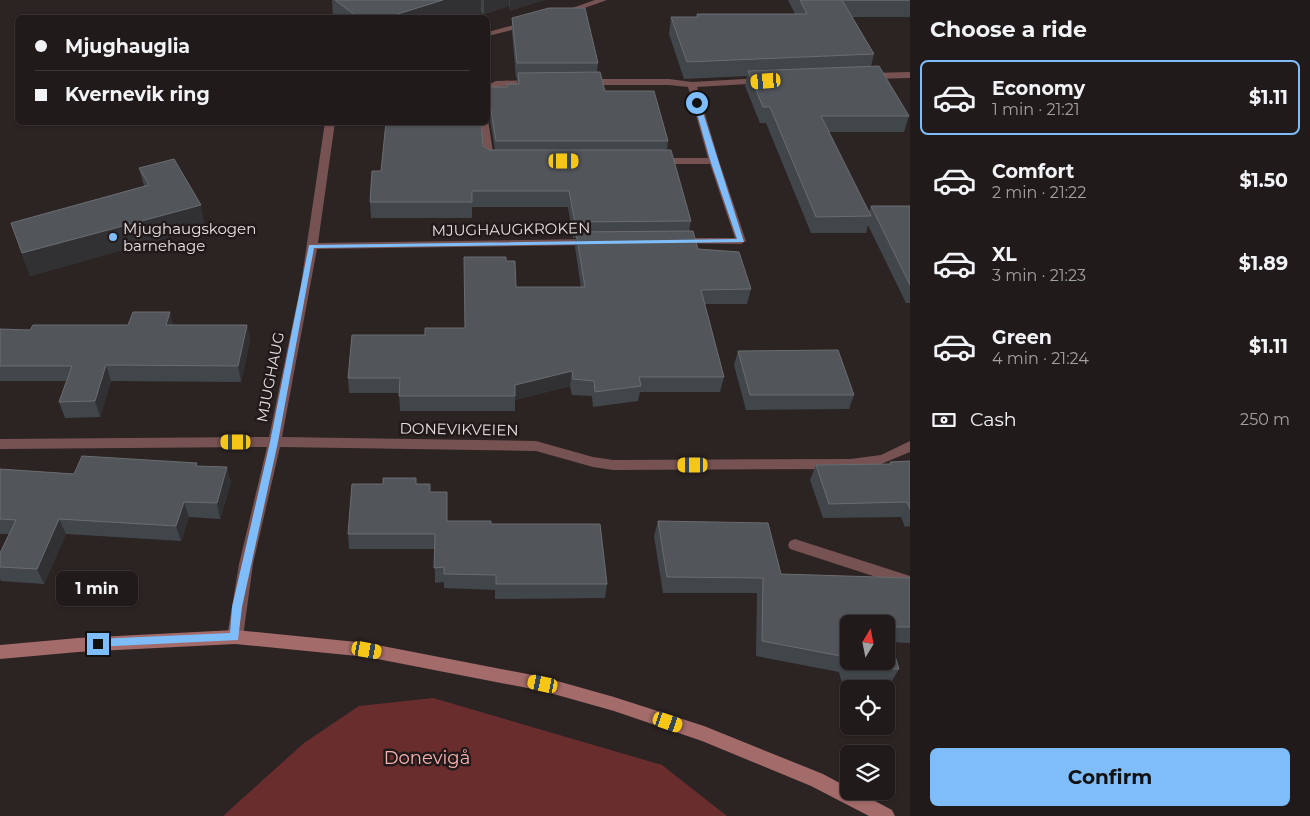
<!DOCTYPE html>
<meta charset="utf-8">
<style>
body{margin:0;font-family:Montserrat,sans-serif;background:#2d2727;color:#f1f3f6;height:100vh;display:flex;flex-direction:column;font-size:19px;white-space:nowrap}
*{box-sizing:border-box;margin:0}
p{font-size:16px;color:#a2a1a2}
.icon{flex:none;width:28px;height:28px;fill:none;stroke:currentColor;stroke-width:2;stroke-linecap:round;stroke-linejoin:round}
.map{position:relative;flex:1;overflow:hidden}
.sheet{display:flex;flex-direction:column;background:#211a1a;width:400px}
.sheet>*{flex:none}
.guide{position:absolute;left:15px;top:15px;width:475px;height:110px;border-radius:8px;box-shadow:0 1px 4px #0004,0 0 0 1px #3e3839;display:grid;align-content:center;height:110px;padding:0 20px;background:#211a1a}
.needle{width:32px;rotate:10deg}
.fabs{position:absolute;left:840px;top:615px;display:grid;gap:10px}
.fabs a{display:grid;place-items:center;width:55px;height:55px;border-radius:8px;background:#211a1a;box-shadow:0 1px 4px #0004,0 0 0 1px #3e3839;font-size:25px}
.end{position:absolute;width:22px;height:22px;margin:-11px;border:6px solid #7ebdf9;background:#111;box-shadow:0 0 0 2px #111}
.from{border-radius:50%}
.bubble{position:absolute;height:35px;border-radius:8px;background:#211a1a;box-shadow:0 1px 4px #0004,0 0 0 1px #3e3839;font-size:16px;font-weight:700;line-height:35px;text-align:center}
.car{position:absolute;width:15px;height:30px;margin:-15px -8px;border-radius:6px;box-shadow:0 0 4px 1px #0007;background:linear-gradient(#f5c518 24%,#345 0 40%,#f5c518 0 76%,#345 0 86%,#f5c518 0)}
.guide b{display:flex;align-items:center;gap:18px;height:48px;font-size:19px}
.guide b+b{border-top:1px solid #3e3839}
.guide i{width:12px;height:12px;background:#f1f3f6}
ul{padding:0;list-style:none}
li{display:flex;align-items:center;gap:15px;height:75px;margin:0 10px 8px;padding:0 10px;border:2px solid transparent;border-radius:8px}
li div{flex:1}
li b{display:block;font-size:19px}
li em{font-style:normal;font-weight:700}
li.on{border-color:#7ebdf9}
li>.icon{width:45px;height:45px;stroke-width:1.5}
h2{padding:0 20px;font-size:22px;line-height:60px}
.pay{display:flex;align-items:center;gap:12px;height:55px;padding:0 20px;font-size:19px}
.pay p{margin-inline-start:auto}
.cta{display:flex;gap:10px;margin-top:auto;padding:10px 20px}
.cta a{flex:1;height:58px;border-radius:8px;background:#7ebdf9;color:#111;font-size:20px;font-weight:700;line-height:58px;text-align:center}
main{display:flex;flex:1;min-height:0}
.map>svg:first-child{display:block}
.green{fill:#6a2d2e}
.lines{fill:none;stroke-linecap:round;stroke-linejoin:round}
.street{fill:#765352;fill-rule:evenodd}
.secondary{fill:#a36b6a;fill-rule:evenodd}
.wall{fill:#41464b}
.shaded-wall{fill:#313134}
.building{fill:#52565b;stroke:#6a6c70}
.route{fill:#7ebdf9}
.poi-dot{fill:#7ebdf9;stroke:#221a1a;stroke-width:2}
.labels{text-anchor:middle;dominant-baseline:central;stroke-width:5;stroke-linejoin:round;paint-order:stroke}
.poi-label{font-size:15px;fill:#e7e1e0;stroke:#221a1a;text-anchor:start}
.street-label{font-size:15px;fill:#e7e1e0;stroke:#221a1a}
.near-park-label{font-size:18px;fill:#f8b2b0;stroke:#221a1a}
</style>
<main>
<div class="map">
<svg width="910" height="816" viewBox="0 0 910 816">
<rect width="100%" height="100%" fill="#2c2323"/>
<polygon class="green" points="433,698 662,765 727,816 223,816 304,743 359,706"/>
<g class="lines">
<g class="street">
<polygon points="595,0 607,0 565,15 558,13"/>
<polygon points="529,21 533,23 532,25 488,36 488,32"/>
<polygon points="910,72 910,78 869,79 865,76 869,73"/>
<polygon points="761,78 765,81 764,83 697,87 719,161 746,241 741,244 675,243 674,241 679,238 735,238 710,164 658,164 653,161 658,158 708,158 688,87 669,85 587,85 583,82 587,79 669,79 692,82"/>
<polygon points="532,80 536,83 535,85 498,87 488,91 488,85 496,81"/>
<polygon points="488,120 494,158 498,161 493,164 485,161 480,122 488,122"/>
<polygon points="325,122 335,122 318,243 591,239 596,242 591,245 317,249 282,437 536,441 593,457 613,460 850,459 881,455 910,441 910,452 881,464 850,469 613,470 593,467 536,451 280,447 253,564 243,637 240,642 235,644 230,642 227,637 239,564 267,447 0,449 0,439 269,437 301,284"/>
<polygon points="795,539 910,576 910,588 790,549 788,545 790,541"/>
</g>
<polygon class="secondary" points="235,630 367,643 543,677 614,697 704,726 823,774 849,788 849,791 856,791 892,810 895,816 869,816 811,786 702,741 614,711 543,691 367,657 235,644 78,652 0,659 0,645 78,638"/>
</g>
<g class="wall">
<polygon points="332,0 544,0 509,11 509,6 484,14 481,13 465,18 333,18"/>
<polygon points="788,0 910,0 910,17 852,17 874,54 871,66 909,116 904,132 829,132 869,212 871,206 910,206 910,303 906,303 868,225 866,233 811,233 766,123 760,123 745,86 747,76 684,79 669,34 671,17 696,17 697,14 795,14"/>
<polygon points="512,18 598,63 597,72 605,91 668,141 667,150 691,221 689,231 698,249 751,289 747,304 705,304 724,377 720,392 640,392 638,401 593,407 592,396 572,395 570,386 515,400 515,411 400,411 399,393 349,393 348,378 425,335 464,328 506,261 516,287 581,287 575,247 576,238 573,238 568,207 472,207 472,218 371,218 370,202 381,171 483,146 490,150 495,150 490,120 488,118 488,87 507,87 517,84 517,78 516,78 512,32"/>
<polygon points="139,168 205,227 30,276 11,223 144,186"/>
<polygon points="173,325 247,325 250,340 241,382 111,381 100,417 65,418 59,402 66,381 0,381 0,329 30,330"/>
<polygon points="738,351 854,395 849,409 746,410 734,365"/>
<polygon points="910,461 910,526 905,527 901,517 823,518 810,480 816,465 889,464 890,462"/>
<polygon points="198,466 231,482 220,519 189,517 181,541 66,534 44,584 1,581 0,579 0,553 9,534 0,534 0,469 74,474"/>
<polygon points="383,484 416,484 430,492 447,521 491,524 607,584 605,598 495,599 495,590 444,588 444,582 435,583 435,549 349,549 348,534"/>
<polygon points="658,521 781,574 910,578 910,643 891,642 899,669 890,684 842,683 839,672 756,656 757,593 663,593 654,536"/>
</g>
<g class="shaded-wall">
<polygon points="443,0 481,0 481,13 465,18 385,18"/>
<polygon points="484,0 509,0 509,6 484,14"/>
<polygon points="510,0 544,0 509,11"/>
<polygon points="201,205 205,227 30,276 22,253"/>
<polygon points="170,312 174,328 166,325"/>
<polygon points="247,325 250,340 241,382 238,366"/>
<polygon points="106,365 111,381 100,417 95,401"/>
<polygon points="572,371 570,386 515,400 515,385"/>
<polygon points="227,467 231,482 220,519 217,503"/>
<polygon points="184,502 189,517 181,541 176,526"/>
<polygon points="59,519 66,534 44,584 37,569"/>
</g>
<g class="building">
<polygon points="335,0 443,0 385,18 359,18"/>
<polygon points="800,0 910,0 842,0 874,54 687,62 671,17 698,17 697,14 807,14"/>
<polygon points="549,8 585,8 598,63 517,63 512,18"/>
<polygon points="879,66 909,116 821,116 871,216 816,217 770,107 763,107 748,71"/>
<polygon points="600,72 605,91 654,91 668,141 496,141 490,104 488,103 488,87 507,87 507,84 519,84 518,73"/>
<polygon points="386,122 481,122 483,146 490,150 671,150 691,221 575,222 569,191 472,191 472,202 370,202 372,171 381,171"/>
<polygon points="174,159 201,205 22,253 11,223 149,185 139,168"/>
<polygon points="871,206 910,206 910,285"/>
<polygon points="693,231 698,249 739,252 751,289 701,290 724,377 639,377 641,386 595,392 594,381 573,379 572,371 515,385 515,396 399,396 400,378 348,378 352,335 425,335 425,328 465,328 464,257 506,257 506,261 515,261 516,287 585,287 576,232"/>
<polygon points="133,312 170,312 166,325 247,325 238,366 106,365 95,401 59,402 72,366 0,366 0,329 30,330 33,325 128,325"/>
<polygon points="838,350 854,395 750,395 738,351"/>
<polygon points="82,456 197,463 196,466 227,467 217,503 184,502 176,526 59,519 37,569 0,567 0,553 16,520 0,519 0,469 74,474"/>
<polygon points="910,461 910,509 907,502 829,504 816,465 891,464 890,462"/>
<polygon points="383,478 416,478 416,484 430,484 430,492 447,492 447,521 491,521 491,524 600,524 607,584 496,584 496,575 444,574 444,567 434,568 435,534 348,534 352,484 383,484"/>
<polygon points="658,521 768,523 781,574 910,578 910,627 886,627 886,624 849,624 849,661 886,661 886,627 899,669 849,668 846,657 762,641 763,578 667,577"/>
</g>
<polygon class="route" points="697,101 700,103 744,242 314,248 278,442 242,607 238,640 94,647 93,644 98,639 230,633 232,607 270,442 309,245 737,239 710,160 694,103"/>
<circle class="poi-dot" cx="113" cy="237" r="5"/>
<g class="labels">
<g class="poi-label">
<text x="123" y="228">Mjughaugskogen<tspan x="123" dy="17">barnehage</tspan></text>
</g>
<g class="street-label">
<text transform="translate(511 229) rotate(-1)">MJUGHAUGKROKEN</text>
<text transform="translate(270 377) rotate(-79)">MJUGHAUG</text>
<text transform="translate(459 429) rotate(1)">DONEVIKVEIEN</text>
</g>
<g class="near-park-label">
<text x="427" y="758">Donevigå</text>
</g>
</g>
</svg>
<div class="fabs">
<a><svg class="needle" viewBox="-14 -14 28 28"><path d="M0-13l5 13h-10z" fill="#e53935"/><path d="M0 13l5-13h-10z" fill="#a2a1a2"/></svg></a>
<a><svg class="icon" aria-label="locate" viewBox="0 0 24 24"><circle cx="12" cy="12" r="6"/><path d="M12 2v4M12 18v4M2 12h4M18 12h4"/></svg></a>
<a><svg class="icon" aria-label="layers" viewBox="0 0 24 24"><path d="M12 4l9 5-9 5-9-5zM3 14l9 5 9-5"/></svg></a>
</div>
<i class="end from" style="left:697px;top:103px"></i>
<i class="end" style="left:98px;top:644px"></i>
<div class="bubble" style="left:56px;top:571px;width:82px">1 min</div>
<i class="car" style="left:766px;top:81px;rotate:265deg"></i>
<i class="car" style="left:564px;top:161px;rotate:90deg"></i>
<i class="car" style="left:236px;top:442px;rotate:270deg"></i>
<i class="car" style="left:693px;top:465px;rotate:270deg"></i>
<i class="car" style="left:367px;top:650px;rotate:100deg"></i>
<i class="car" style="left:543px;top:684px;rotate:282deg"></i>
<i class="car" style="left:668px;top:722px;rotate:109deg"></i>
<div class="guide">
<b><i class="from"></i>Mjughauglia</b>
<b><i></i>Kvernevik ring</b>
</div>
</div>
<section class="sheet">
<h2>Choose a ride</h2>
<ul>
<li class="on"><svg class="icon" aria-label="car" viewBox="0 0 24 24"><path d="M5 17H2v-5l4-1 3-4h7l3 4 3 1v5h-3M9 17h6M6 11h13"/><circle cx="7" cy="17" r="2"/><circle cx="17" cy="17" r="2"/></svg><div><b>Economy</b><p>1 min · 21:21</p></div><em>$1.11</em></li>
<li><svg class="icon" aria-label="car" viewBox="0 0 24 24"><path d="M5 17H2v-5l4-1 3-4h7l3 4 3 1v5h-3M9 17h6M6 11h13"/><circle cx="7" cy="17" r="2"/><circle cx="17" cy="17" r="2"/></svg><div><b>Comfort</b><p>2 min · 21:22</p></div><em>$1.50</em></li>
<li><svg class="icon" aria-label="car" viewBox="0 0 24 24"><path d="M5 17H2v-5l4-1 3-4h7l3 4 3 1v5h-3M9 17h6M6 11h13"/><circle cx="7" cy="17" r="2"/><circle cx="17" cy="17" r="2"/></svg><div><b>XL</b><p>3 min · 21:23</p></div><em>$1.89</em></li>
<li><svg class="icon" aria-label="car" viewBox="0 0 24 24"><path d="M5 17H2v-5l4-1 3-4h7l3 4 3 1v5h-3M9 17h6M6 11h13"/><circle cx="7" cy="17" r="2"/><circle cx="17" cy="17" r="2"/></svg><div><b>Green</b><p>4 min · 21:24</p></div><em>$1.11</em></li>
</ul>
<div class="pay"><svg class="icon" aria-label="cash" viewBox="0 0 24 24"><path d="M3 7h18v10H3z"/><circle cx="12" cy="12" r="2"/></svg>Cash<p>250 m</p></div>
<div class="cta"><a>Confirm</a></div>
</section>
</main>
